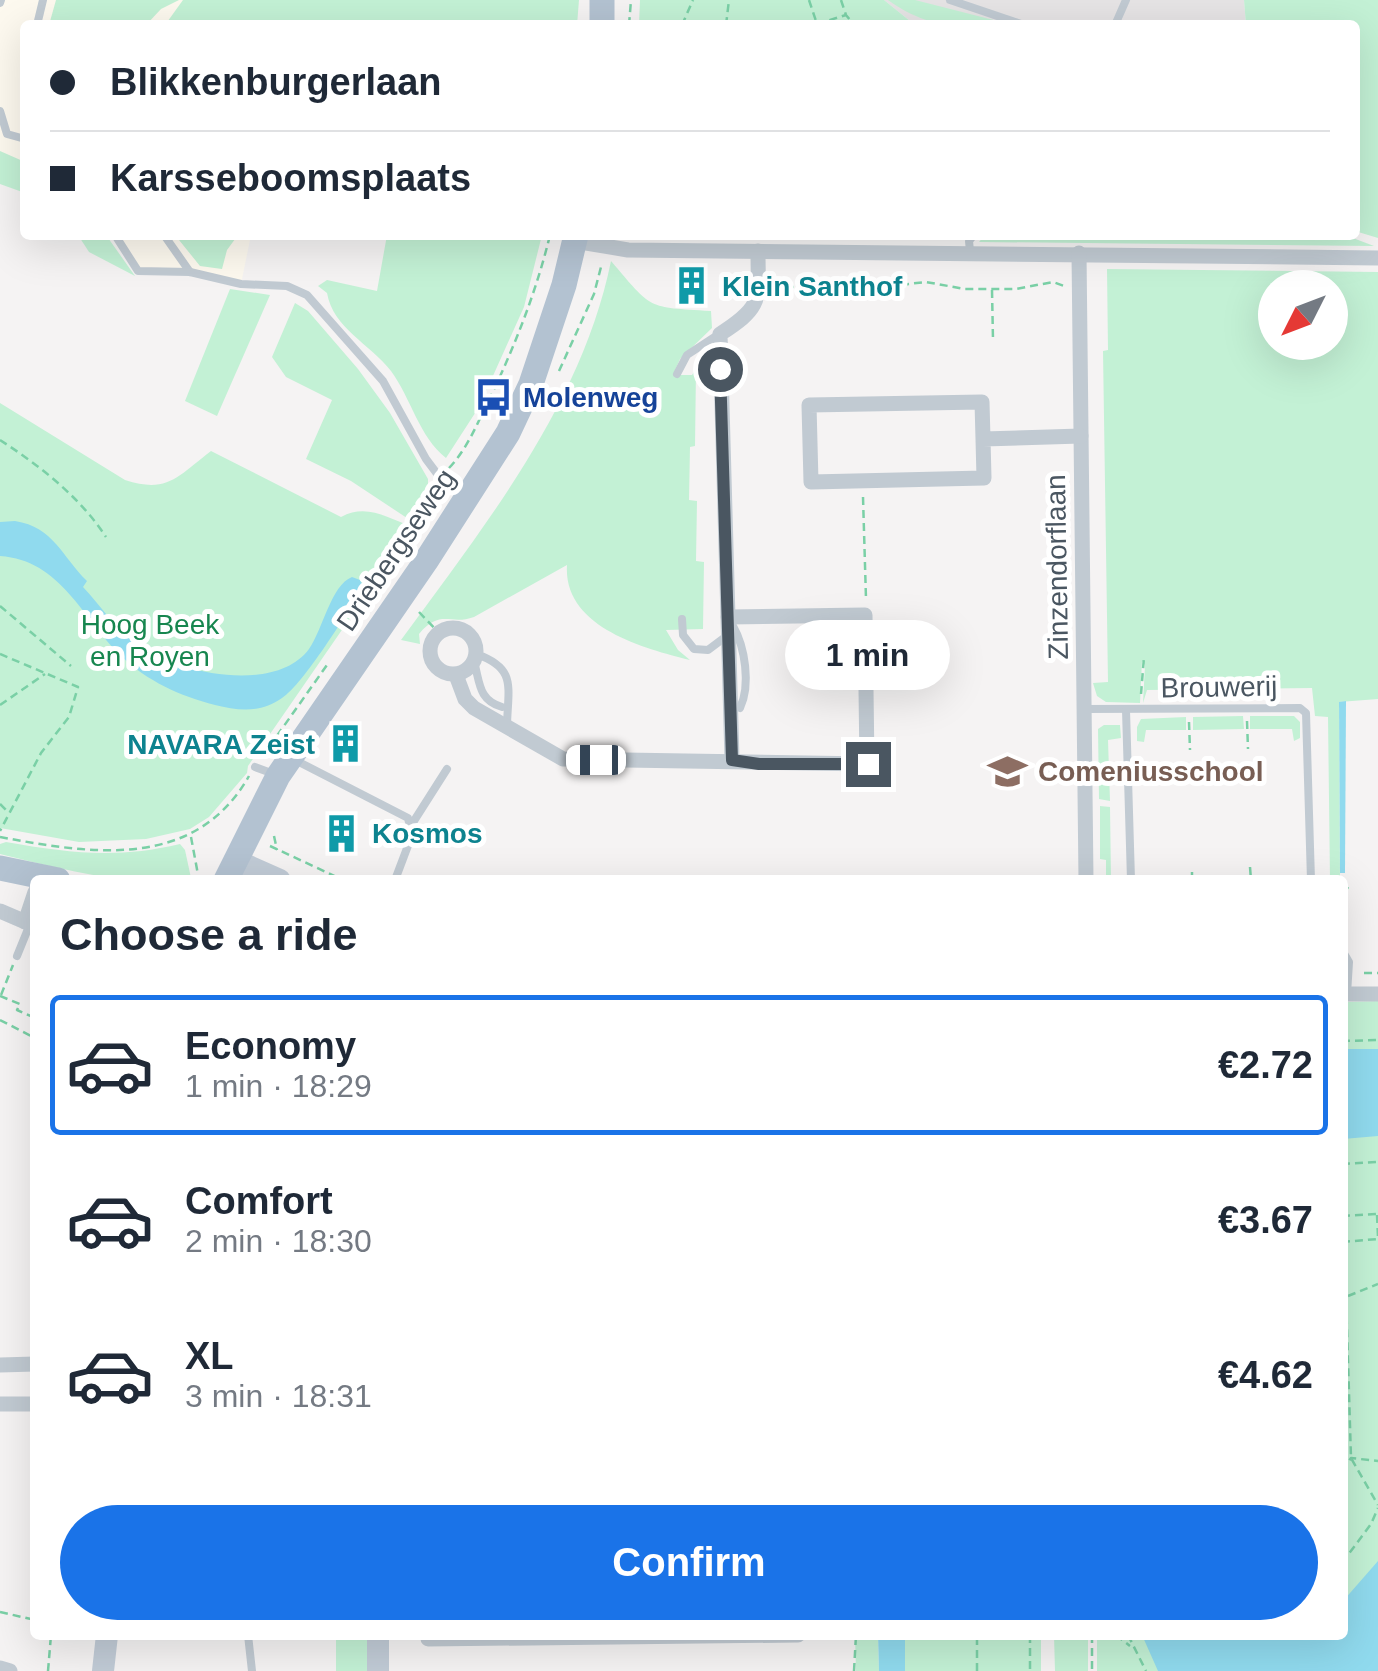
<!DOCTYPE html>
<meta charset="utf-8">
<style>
body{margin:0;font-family:Arial,sans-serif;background:#f6f6f7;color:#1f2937;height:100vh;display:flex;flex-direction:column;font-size:38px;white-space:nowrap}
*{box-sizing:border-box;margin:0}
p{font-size:32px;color:#747a83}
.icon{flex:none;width:55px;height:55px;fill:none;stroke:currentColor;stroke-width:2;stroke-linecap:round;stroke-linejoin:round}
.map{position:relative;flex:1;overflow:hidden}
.details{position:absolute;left:30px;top:875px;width:1318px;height:765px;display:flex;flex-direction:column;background:#fff;border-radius:10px;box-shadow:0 10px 40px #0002}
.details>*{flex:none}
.banner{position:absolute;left:20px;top:20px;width:1340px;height:220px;border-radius:10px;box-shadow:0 10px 40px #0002;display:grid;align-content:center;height:220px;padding:0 30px;background:#fff}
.needle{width:65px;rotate:228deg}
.buttons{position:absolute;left:1258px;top:270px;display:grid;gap:20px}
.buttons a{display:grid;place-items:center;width:90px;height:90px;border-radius:50%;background:#fff;box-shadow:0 10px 40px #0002;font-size:50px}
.end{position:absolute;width:45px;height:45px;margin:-22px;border:12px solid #4a5661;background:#fff;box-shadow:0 0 0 5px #fff}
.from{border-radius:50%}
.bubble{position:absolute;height:70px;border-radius:35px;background:#fff;box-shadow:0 10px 40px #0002;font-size:32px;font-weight:800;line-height:70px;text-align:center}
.car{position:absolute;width:30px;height:60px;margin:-30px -15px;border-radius:12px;box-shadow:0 0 8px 2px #0007;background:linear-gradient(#fff 24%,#345 0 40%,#fff 0 76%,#345 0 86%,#fff 0)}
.banner b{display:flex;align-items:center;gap:35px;height:95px;font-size:38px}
.banner b+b{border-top:2px solid #e0e1e3}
.banner i{width:25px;height:25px;background:#1f2937}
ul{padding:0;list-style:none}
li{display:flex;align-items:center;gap:30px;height:140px;margin:0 20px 15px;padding:0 10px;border:5px solid transparent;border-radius:10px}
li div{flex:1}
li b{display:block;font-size:38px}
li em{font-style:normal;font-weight:800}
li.current{border-color:#1a73e8}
li>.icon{width:90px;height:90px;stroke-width:1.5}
h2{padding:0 30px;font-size:45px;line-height:120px}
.action{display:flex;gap:20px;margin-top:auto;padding:20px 30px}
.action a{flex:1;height:115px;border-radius:60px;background:#1a73e8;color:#fff;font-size:40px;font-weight:800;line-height:115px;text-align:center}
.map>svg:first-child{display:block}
.commercial{fill:#fdf9ef}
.education{fill:#e6e4e5}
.green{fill:#c3f1d5;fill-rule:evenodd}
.water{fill:#90daee}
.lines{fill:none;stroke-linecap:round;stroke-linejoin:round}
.path{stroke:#7ad0a6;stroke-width:2.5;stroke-dasharray:8 5;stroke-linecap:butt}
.service{stroke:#c1cad2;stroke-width:8}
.minor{stroke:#c1cad2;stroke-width:15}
.secondary{stroke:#c1cbd6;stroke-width:22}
.primary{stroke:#b3c2d1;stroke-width:25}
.route{stroke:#4a5661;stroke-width:12}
.labels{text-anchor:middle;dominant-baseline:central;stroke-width:10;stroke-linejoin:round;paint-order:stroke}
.culture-label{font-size:28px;font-weight:bold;fill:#0d838f;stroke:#fff;text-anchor:start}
.transit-label{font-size:28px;font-weight:bold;fill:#164399;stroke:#fff;text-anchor:start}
.street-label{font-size:28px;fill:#4a5661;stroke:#fff}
.park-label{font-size:28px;fill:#17864f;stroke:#fff}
.education-label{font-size:28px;font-weight:bold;fill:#785e54;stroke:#fff;text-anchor:start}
</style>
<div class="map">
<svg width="1378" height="1671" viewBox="0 0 1378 1671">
<rect width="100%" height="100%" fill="#f5f3f3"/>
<g class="commercial">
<polygon points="0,0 301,0 295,25 25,25 25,171 0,158"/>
<polygon points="115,235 251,235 241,284 190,272 138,271"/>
</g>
<polygon class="education" points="884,0 1244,0 1246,25 915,25"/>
<g class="green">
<polygon points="56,0 179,0 161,9 146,25 49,25"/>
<polygon points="183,0 579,0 577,25 165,25"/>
<polygon points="640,0 884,0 915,25 639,25"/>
<path d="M888,0H915L1013,25C961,25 933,32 888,0Z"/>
<polygon points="1244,0 1378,0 1378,238 1355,231 1355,25 1246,25"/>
<polygon points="0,151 25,162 25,193 0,184"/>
<polygon points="78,235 106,235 135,276 89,252"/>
<polygon points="175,235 238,235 227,250 222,269 200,266"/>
<path d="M387,235H542L524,307L479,407L446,458C419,437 411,398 391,371C370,344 333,328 327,293L318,286L327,280L377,291Z"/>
<polygon points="985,235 1345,235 1374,246 979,242"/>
<path d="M611,261C653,310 646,307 711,311L712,328L680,359L673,375H692L696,369L695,446L690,447L689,500L697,501L696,561L704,562L703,629L666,630L678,650L690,660C643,648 563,627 567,565L474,617C450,626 441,608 419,634L420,644L401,640C485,525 582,404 611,261Z"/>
<path d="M1107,269L1378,272V699L1339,702L1340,880H1330L1328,717L1315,716L1312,688L1147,690L1143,703L1145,665L1142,661L1140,703L1106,702L1097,696L1093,683L1108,682L1103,351L1108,350ZM1275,288H1330V342H1275Z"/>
<polygon points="230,289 270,295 217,416 185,401"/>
<polygon points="295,303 308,311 358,369 390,413 428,479 428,489 413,522 351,481 306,459 332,400 286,377 272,357"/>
<path d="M0,403L125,480C168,494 178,476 211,451L341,517C367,503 387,518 413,527L248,766L247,773L209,817L190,829L146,839L79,842L0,828Z"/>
<polygon points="1243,716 1244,729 1193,730 1193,717"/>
<polygon points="1250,716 1294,716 1300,722 1300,738 1294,741 1292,729 1250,729"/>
<polygon points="1186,717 1186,730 1146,730 1144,742 1137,741 1137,727 1141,719"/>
<polygon points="1104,725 1120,725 1121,738 1108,740 1110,801 1099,799 1098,729"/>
<polygon points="1100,806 1110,807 1111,880 1101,880 1101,876 1106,875 1106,860 1100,859"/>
<path d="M6,842C69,853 117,859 180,844L185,850L191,878C140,891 51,866 0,854V844Z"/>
<polygon points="1378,1001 1378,1671 1097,1671 1097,1635 1342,1635 1343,1002"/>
<rect x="336" y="1635" width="35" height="36"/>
<polygon points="855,1635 878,1635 879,1671 856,1671"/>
<rect x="905" y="1635" width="136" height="36"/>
<polygon points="1054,1635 1088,1635 1088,1671 1055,1671"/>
</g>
<g class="water">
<path d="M15,521C54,527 62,557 87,581L83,587C101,606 115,628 136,644C175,673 275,695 309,649C323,629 331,585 352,577L360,580L364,587C347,612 304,684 282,698C261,713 239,711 215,705C180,696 147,681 121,656C83,619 61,560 0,556V522Z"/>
<polygon points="1346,701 1345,873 1340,873 1339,702"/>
<polygon points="1343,1049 1378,1049 1378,1136 1343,1139"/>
<polygon points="1378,1561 1378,1671 1158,1671 1142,1635 1342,1635 1343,1601"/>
<polygon points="878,1635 905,1635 905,1671 879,1671"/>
</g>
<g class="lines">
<g class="path">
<polyline points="809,0 817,24"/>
<polyline points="841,0 846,15 854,25"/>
<polyline points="817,24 846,15"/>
<polyline points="629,25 631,0"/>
<polyline points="682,25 693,0"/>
<polyline points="726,25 729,0"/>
<polyline points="773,285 793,287 836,281 863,289 926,282 965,289 1016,289 1053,282 1064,286"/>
<polyline points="992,290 993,340"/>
<polyline points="559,371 594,294 602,263"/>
<path d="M0,440C40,466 80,497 106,537"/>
<path d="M449,468C467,449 476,426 488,402C514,348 536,293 550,235"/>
<polyline points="863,497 866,599"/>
<polyline points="416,535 435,504 438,494"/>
<polyline points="0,606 71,666"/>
<polyline points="419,612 439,633"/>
<polyline points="0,654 78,687 69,717 41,753 0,831"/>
<polyline points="1141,694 1144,657"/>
<polyline points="0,705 45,674"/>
<polyline points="1247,721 1248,749"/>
<polyline points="1189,722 1190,750"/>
<polyline points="262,757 327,665"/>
<polyline points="0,804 8,812"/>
<polyline points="274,836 277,850"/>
<path d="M0,837C91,854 195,871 249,776"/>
<polyline points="191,837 199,880"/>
<polyline points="270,846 343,880"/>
<polyline points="1250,867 1251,880"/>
<polyline points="1192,880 1192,869"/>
<polyline points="1342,884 1350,890"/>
<polyline points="1364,973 1378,973"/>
<polyline points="1,995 13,965"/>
<polyline points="0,996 20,1004 17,1010 33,1017 35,1012"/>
<polyline points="0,1020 35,1038"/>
<polyline points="1342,1041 1378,1040"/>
<polyline points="1342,1164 1378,1162"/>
<polyline points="1377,1215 1378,1237"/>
<polyline points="1342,1216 1377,1214"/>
<polyline points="1342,1242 1378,1239"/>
<polyline points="1342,1292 1346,1296 1351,1458 1378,1505"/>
<polyline points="1348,1296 1378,1284"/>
<polyline points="1342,1471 1351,1458 1378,1461"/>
<polyline points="1342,1563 1371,1524 1378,1508"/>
<polyline points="0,1612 35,1620"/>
<polyline points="1030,1635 1030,1671"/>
<polyline points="1092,1635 1092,1671"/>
<polyline points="1116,1635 1130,1646"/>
<polyline points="1128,1635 1146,1671"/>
<polyline points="48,1671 51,1635"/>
<polyline points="854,1671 856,1635"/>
<polyline points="977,1671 977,1635"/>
</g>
<g class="service">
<polyline points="950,0 1024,25"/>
<polyline points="0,3 1,0"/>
<polyline points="37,25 43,0"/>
<polyline points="1115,25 1126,0"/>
<polyline points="0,111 7,134 25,139"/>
<polyline points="115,235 138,271 190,272 241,284 287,286 307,295 383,381 426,459 441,479 465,490"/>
<polyline points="164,235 190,272"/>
<polyline points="970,251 969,241 974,235"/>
<polyline points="677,374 687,355 719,334"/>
<polyline points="682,619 683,635 694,649 708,650 728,635"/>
<path d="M733,626C745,647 751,685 740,708"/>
<path d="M476,654C517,668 508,687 507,725"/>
<path d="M474,662C480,682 478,700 502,707"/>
<polyline points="1085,709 1300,708 1306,713 1311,880"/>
<polyline points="1126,710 1131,880"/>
<polyline points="293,759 408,818 412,835 395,880"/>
<polyline points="255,767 274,774"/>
<polyline points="412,824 447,769"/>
<polyline points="1342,950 1349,962 1347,994"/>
<polyline points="17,956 30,924"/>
<polyline points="248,1635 252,1671"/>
</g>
<g class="minor">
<polyline points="574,241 628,250 1378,258"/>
<polyline points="1079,253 1086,880"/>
<polyline points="983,439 984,478 811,482 809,405 982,402 983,439 1081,436"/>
<circle cx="453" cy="651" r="23"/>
<polyline points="456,675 465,699 474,708 563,759 867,764 865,615 728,617"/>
<path d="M732,760L720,334C764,306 758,300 758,251"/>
<polyline points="0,911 35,926"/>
<polyline points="25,922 35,892"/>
<polyline points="1342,994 1378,994"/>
<polyline points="0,1365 35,1364"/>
<polyline points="0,1404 35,1404"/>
<polyline points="428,1639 798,1635"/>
<polyline points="0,1668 10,1671"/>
</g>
<g class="secondary">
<polyline points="235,860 280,880"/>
<polyline points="378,1635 378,1671"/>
<polyline points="103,1671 107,1635"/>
</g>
<g class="primary">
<polyline points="602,25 602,0"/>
<polyline points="0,868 58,880"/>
<polyline points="226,880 278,776 426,561 508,433 531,384 564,285 576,235"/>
</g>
</g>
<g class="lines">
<polyline class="route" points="720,369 732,760 759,764 868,764"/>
</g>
<defs>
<symbol id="building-bare" viewBox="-9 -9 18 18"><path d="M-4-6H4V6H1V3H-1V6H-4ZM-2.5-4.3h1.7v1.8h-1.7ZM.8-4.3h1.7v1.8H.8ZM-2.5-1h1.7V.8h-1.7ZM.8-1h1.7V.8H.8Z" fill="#0f9aa8" stroke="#fff" stroke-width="2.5" paint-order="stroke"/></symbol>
<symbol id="bus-bare" viewBox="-9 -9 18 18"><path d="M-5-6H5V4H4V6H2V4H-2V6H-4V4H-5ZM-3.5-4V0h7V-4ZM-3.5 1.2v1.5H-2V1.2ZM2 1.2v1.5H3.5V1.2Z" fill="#1a4fb4" stroke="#fff" stroke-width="2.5" paint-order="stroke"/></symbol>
<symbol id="school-bare" viewBox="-9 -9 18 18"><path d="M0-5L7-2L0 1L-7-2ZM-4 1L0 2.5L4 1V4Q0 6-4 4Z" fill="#8d6e63" stroke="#fff" stroke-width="2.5" paint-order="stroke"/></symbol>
</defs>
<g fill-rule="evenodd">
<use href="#building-bare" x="664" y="258" width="55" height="55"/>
<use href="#bus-bare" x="466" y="370" width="55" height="55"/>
<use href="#building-bare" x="318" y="716" width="55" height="55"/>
<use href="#school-bare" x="980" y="744" width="55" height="55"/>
<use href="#building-bare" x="314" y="806" width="55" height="55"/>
</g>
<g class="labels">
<g class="culture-label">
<text x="722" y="286">Klein Santhof</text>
<text x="315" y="744" text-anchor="end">NAVARA Zeist</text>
<text x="372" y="833">Kosmos</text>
</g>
<g class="transit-label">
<text x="523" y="397">Molenweg</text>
</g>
<g class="street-label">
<text transform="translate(396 550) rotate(-56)">Driebergseweg</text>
<text transform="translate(1057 567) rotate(-91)">Zinzendorflaan</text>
<text transform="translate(1219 687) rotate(-1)">Brouwerij</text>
</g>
<g class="park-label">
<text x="150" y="624">Hoog Beek<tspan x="150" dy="32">en Royen</tspan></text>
</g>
<g class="education-label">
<text x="1038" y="771">Comeniusschool</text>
</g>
</g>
</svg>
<div class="buttons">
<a><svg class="needle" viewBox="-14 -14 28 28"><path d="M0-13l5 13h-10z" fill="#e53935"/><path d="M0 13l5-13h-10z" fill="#747a83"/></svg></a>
</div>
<i class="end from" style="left:720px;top:369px"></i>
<i class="end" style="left:868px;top:764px"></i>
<div class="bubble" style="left:785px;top:620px;width:165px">1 min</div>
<i class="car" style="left:596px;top:760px;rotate:270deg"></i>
<div class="banner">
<b><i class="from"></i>Blikkenburgerlaan</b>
<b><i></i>Karsseboomsplaats</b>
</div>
<section class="details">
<h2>Choose a ride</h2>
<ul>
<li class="current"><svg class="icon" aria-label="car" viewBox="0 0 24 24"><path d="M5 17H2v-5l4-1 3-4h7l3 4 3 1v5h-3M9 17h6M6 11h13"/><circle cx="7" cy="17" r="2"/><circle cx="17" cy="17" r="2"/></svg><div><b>Economy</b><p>1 min · 18:29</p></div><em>€2.72</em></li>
<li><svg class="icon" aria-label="car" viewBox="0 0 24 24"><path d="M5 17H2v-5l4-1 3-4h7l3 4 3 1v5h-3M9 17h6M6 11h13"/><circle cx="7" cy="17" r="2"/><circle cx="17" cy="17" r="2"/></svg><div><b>Comfort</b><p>2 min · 18:30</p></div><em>€3.67</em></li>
<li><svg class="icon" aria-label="car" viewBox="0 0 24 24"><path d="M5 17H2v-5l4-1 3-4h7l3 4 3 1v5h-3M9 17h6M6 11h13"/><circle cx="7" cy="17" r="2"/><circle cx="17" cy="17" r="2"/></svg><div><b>XL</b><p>3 min · 18:31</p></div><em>€4.62</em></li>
</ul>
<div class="action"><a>Confirm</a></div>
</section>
</div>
